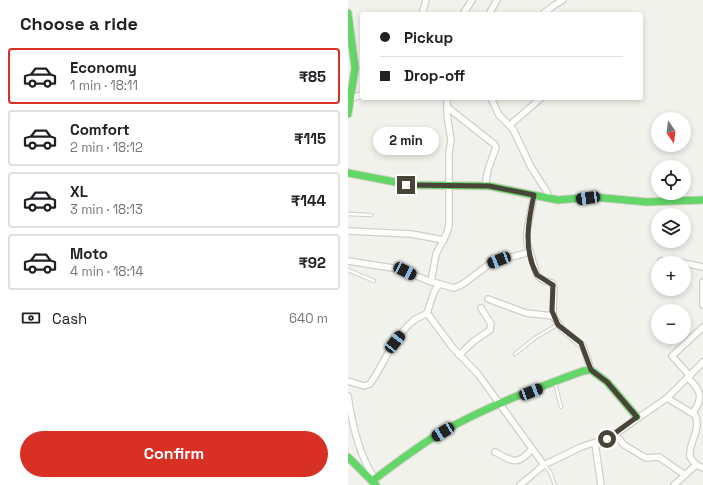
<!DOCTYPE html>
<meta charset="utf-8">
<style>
body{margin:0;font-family:"Space Grotesk",sans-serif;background:#f2f2f2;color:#202124;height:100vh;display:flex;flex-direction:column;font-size:15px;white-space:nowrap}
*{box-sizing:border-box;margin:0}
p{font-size:13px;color:#757577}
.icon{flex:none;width:22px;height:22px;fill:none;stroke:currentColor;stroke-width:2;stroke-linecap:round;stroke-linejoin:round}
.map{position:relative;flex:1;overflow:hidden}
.sheet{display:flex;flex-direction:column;background:#fff;width:348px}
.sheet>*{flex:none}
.banner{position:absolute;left:12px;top:12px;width:283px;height:88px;border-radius:4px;box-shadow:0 2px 6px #0003;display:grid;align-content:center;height:88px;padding:0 20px;background:#fff}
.needle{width:26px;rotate:166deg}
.fabs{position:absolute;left:303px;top:112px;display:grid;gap:8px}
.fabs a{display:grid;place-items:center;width:40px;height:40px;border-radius:50%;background:#fff;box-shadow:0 2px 6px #0003;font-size:20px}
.end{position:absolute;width:18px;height:18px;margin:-9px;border:5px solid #494438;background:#fff;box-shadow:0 0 0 2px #fff}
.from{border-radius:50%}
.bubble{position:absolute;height:28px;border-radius:14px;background:#fff;box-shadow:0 2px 6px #0003;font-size:13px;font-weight:700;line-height:28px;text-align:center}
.car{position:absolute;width:12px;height:24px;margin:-12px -6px;border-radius:5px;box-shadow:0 0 3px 1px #0007;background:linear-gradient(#222 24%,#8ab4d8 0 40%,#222 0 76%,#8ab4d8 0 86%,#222 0)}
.banner b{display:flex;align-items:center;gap:14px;height:38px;font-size:15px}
.banner b+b{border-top:1px solid #e0e0e0}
.banner i{width:10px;height:10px;background:#202124}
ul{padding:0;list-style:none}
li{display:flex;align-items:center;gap:12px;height:56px;margin:0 8px 6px;padding:0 12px;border:2px solid #e0e0e0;border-radius:4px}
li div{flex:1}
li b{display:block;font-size:15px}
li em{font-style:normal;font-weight:700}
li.selected{border-color:#d93025}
li>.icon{width:36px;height:36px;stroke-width:1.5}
h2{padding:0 20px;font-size:18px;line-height:48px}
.pay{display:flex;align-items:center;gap:10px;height:44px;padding:0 20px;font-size:15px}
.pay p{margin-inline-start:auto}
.button{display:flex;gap:8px;margin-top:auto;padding:8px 20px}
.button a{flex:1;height:46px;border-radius:24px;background:#d93025;color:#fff;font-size:16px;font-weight:700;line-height:46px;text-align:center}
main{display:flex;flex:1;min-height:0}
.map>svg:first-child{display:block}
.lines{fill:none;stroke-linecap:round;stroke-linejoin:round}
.lane-casing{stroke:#d0cfca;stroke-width:4.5}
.street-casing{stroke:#d0cfca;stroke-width:8}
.fast-casing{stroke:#d2d0c4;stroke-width:9}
.lane{stroke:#fdfdfc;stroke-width:2.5}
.street{stroke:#fdfdfc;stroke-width:5.5}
.fast{stroke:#63d668;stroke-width:7}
.route{stroke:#494438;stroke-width:5}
</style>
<main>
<section class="sheet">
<h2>Choose a ride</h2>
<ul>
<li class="selected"><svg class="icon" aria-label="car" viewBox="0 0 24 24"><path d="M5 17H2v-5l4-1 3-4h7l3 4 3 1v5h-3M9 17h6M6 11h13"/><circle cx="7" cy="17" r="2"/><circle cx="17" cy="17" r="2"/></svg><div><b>Economy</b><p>1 min · 18:11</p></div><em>₹85</em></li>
<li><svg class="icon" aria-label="car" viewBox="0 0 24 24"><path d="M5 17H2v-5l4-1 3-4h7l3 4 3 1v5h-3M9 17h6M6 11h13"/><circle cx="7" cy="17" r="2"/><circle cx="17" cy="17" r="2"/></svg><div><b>Comfort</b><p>2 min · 18:12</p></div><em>₹115</em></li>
<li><svg class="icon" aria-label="car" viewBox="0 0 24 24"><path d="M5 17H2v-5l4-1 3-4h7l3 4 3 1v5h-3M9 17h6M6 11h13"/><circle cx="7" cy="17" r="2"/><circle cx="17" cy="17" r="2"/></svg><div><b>XL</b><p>3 min · 18:13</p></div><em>₹144</em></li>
<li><svg class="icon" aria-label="car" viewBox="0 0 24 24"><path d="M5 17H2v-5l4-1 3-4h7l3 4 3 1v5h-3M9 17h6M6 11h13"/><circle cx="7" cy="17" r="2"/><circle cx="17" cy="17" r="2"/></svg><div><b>Moto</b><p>4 min · 18:14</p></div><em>₹92</em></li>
</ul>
<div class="pay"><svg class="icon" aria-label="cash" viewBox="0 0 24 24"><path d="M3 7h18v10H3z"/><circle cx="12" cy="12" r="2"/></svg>Cash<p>640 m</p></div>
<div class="button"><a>Confirm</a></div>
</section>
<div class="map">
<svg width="355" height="485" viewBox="0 0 355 485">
<rect width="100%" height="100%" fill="#f2f2ed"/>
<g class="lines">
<defs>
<g id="lane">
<polyline points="0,214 23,215"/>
<polyline points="0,270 26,281"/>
<polyline points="167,354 187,338 209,325"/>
<polyline points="207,383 213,407"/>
<polyline points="196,465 202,472 207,485"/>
</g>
<g id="street">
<polyline points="74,14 78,0"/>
<polyline points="115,14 124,0"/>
<polyline points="141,14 149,0"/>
<polyline points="195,14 205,6 215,0"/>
<polyline points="3,98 14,95"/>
<polyline points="143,98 151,115 165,129 183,167 199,192 201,198"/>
<polyline points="99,107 146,144 148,147 140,170 137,186"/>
<polyline points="162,125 193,98"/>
<polyline points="186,195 179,231 179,242 189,275 195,280 204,283 206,289 205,316 214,329 235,346 243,370"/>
<polyline points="0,231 63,234 96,240"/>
<polyline points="0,261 51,269 81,281 106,288 115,284 143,263 182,252"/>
<polyline points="313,261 335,263"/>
<polyline points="336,263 355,267"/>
<polyline points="83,282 88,254 99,233 101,225 101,153 103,140 99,115 99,98"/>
<polyline points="355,282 355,305"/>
<polyline points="140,299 178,313 205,316"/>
<polyline points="79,313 105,348 130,374 196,465"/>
<polyline points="111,355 126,341 142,330 143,324 133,308"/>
<polyline points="342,376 324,356 355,327"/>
<path d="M340,378C354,391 355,398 345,413"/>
<path d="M0,381L16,386L22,384C37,363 43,340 65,321C69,317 74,317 79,313L86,292L91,284"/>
<path d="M0,396C4,424 11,456 27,479"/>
<path d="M319,398L347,415C354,430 340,442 342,457L348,465L355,468"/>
<polyline points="267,434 276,445 298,458 311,457 337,475"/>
<polyline points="247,443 253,485"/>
<path d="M147,452C166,462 169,466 184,449"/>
<polyline points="172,485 196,465 233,447 263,437 319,398 355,362"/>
<polyline points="326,485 348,465"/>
</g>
<g id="fast">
<polyline points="0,13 7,68 0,114"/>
<polyline points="0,173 63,185 141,186 210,200 245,197 299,202 355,200"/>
<polyline points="0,457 28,485"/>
<path d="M24,481C47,464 70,446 94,432C139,406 187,389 235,371L243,370L259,382L289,417"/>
</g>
</defs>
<use href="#lane" class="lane-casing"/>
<use href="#street" class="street-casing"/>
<use href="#fast" class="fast-casing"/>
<use href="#lane" class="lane"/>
<use href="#street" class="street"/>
<use href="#fast" class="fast"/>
</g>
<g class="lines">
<path class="route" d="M58,185L141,186L186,195C180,222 175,249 189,275L205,285L204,311L210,325L233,343L243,370L259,382L289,417L259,439"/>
</g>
</svg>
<div class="fabs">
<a><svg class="needle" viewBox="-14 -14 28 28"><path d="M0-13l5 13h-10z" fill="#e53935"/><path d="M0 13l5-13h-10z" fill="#757577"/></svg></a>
<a><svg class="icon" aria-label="locate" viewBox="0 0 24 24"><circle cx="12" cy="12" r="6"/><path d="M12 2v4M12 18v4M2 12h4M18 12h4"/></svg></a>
<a><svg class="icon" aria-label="layers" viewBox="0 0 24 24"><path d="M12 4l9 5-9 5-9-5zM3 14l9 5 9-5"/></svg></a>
<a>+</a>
<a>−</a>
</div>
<i class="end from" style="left:259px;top:439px"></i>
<i class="end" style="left:58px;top:185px"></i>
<div class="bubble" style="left:25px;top:127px;width:66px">2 min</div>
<i class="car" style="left:240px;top:198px;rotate:262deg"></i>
<i class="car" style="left:151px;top:260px;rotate:249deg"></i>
<i class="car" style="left:57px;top:271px;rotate:117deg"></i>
<i class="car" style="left:47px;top:342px;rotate:38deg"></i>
<i class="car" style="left:183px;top:392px;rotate:69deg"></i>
<i class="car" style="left:95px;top:432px;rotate:238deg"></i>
<div class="banner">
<b><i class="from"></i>Pickup</b>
<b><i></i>Drop-off</b>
</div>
</div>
</main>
